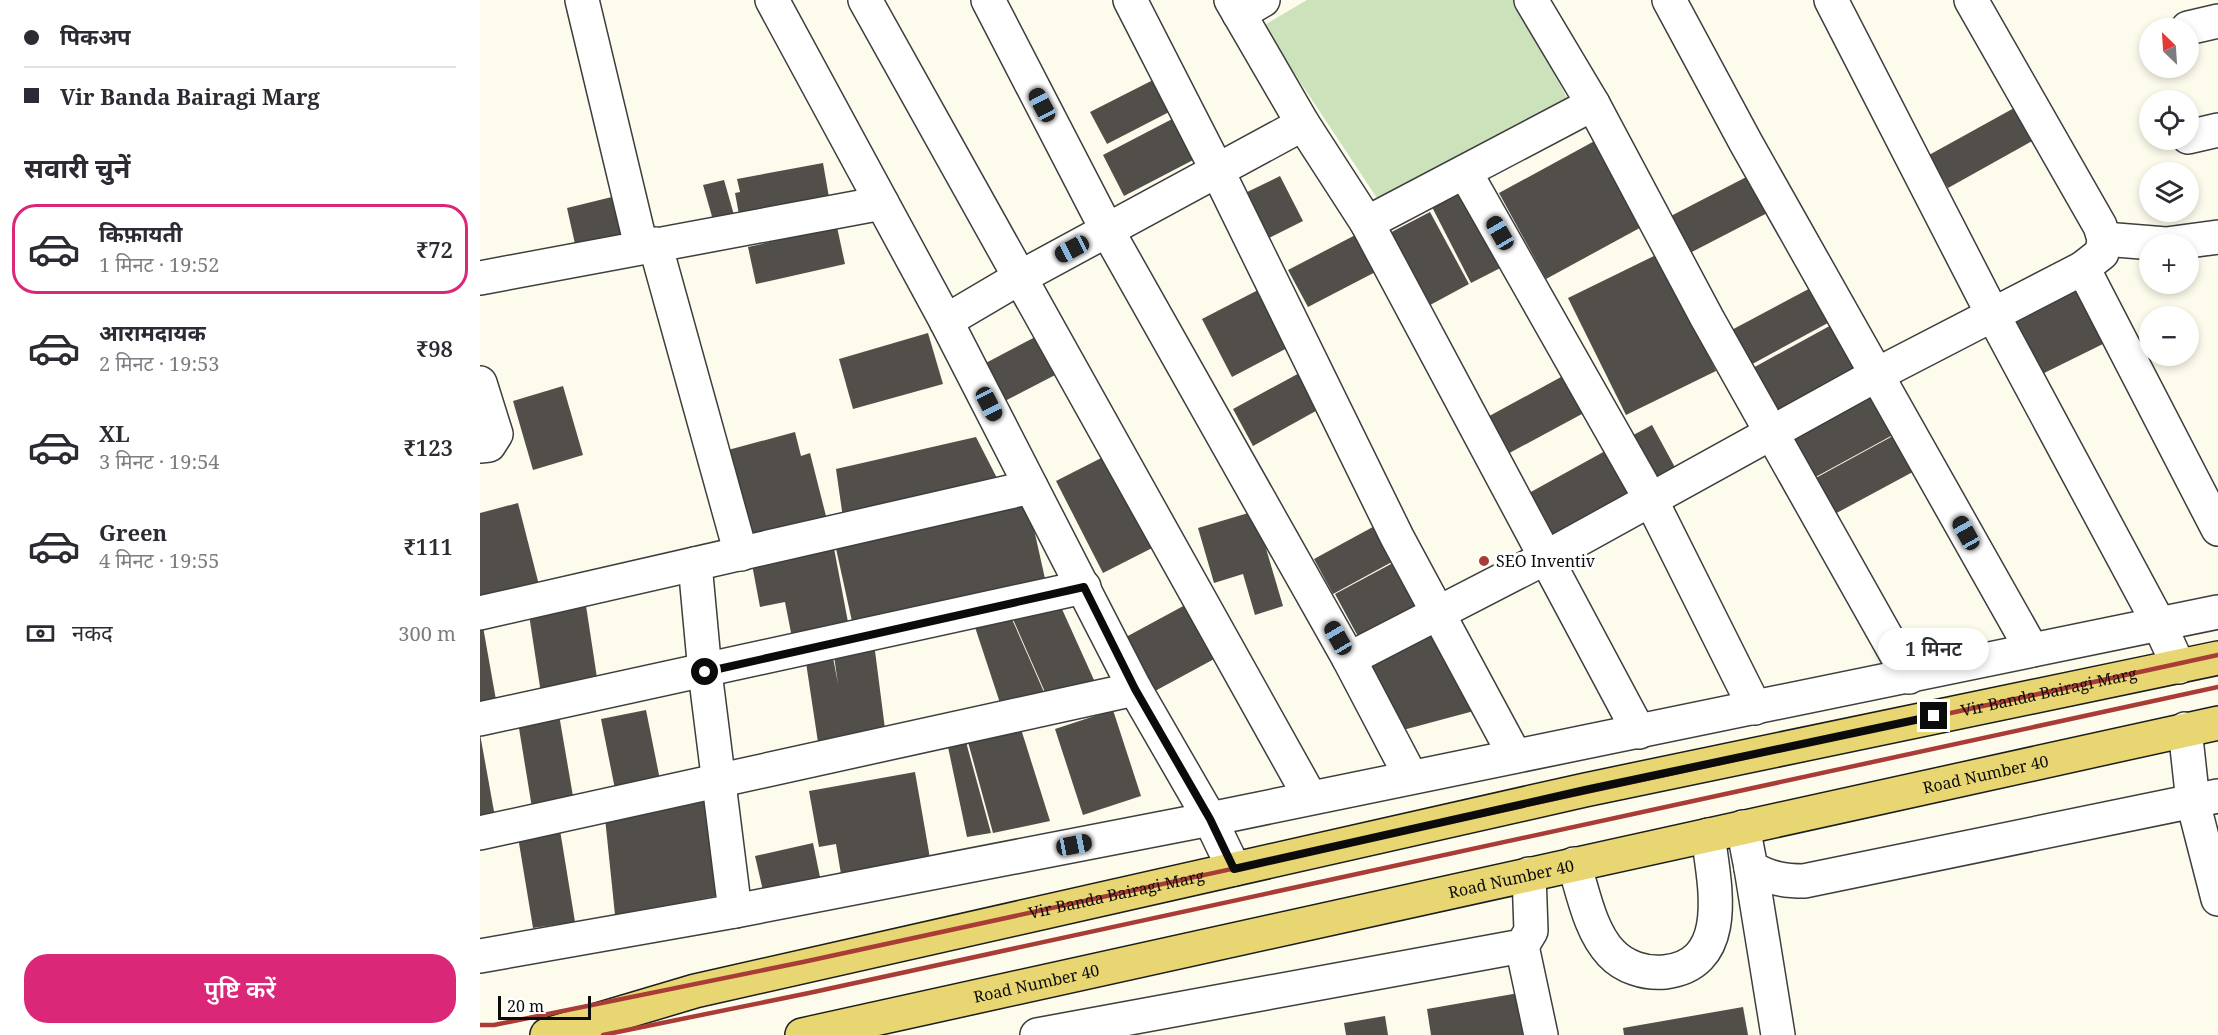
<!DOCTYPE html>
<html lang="hi">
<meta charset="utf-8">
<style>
body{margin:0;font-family:"Noto Serif","Noto Sans Devanagari",serif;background:#f2f2f3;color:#2b2b33;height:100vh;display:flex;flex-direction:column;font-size:22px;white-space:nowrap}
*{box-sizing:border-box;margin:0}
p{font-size:20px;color:#7c7c81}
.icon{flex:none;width:33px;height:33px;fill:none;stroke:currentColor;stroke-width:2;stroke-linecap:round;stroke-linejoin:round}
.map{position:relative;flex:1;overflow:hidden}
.side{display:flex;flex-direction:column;background:#fff;width:480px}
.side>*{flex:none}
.banner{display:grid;align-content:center;height:132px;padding:0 24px;background:#fff}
.needle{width:39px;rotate:335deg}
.buttons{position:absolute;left:1659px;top:18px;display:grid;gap:12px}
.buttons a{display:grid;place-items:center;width:60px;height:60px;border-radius:50%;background:#fff;box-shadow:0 3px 9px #0003;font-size:30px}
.scale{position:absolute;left:18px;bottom:15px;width:93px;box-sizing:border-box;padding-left:6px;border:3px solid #0b0b0b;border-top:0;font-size:16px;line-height:21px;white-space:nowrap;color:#0b0b0b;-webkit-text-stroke:4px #fff;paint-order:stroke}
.end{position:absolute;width:27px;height:27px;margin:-14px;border:8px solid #0b0b0b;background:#fff;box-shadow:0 0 0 3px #fff}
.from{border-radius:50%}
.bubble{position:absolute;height:42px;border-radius:21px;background:#fff;box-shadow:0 3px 9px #0003;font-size:20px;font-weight:600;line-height:42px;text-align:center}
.car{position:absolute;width:18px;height:36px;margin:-18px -9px;border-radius:8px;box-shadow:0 0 4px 2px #0007;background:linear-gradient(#222 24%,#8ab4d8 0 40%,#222 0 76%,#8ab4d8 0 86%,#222 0)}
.banner b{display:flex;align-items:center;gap:21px;height:57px;font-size:22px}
.banner b+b{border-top:2px solid #e1e1e2}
.banner i{width:15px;height:15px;background:#2b2b33}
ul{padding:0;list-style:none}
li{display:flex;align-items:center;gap:18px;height:90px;margin:0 12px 9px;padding:0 12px;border:3px solid transparent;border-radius:24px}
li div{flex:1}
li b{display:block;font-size:22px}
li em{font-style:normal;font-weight:600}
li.selected{border-color:#db2777}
li>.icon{width:54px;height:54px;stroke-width:1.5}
h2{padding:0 24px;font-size:27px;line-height:72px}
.pay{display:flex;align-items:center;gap:15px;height:66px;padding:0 24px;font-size:22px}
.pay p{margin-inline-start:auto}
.button{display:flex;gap:12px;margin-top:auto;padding:12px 24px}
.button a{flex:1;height:69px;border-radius:24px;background:#db2777;color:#fff;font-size:24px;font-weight:600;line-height:69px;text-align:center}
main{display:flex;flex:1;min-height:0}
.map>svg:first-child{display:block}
.green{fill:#cbe2ba}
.building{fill:#524e49}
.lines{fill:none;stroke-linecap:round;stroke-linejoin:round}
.minor-casing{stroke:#3e3e3e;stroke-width:36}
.major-casing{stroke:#1c1c1c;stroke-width:36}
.minor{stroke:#fff;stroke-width:33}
.major{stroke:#e7d672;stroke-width:33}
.rail{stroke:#a93c36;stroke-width:4.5}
.route{stroke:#0b0b0b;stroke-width:8}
.poi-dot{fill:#a93c36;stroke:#fff;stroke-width:2}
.labels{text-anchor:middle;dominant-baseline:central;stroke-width:6;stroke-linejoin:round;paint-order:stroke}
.poi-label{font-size:16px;fill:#0b0b0b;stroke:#fff;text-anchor:start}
.street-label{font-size:16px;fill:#0b0b0b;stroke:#fff}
</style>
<main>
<section class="side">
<div class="banner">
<b><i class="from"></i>पिकअप</b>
<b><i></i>Vir Banda Bairagi Marg</b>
</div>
<h2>सवारी चुनें</h2>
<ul>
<li class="selected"><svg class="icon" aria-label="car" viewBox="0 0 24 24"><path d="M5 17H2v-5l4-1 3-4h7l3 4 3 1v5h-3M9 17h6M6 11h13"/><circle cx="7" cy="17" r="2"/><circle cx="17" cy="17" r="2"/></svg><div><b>किफ़ायती</b><p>1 मिनट · 19:52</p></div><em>₹72</em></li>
<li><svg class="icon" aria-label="car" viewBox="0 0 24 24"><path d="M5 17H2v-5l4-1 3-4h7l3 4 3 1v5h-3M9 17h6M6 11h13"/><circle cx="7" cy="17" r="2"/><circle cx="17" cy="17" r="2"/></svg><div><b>आरामदायक</b><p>2 मिनट · 19:53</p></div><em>₹98</em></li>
<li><svg class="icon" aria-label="car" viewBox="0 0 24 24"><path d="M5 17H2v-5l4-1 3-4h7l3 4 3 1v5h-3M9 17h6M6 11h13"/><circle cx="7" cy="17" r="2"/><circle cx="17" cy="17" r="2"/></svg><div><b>XL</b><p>3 मिनट · 19:54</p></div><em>₹123</em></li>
<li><svg class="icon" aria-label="car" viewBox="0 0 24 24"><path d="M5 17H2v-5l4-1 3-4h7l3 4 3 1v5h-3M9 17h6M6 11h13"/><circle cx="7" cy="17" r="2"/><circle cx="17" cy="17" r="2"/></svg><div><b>Green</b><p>4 मिनट · 19:55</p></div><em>₹111</em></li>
</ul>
<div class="pay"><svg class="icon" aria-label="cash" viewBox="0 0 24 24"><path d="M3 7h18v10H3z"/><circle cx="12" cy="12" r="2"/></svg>नकद<p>300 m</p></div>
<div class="button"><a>पुष्टि करें</a></div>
</section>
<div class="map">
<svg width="1738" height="1035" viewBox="0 0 1738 1035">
<rect width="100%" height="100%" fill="#fcfbec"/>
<polygon class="green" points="827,0 1036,0 1100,123 901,204 783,26"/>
<g class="building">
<polygon points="677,78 693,110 627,144 610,112"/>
<polygon points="1545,102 1563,135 1468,188 1449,155"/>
<polygon points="696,117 717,158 644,196 623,155"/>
<polygon points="1120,138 1167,224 1066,279 1019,193"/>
<polygon points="343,163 350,203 260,220 255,193 260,192 257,179"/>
<polygon points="1276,172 1295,209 1206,255 1187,218"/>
<polygon points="800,176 823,221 781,242 759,196"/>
<polygon points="244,180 256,222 235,227 223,185"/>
<polygon points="990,187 1030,263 991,283 952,207"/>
<polygon points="140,195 151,241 97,253 87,208"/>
<polygon points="950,212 989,284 939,311 900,238"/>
<polygon points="357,227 365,264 276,284 268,247"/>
<polygon points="885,230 905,267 828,307 808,270"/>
<polygon points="1178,254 1236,371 1146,415 1088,298"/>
<polygon points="1338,284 1357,318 1265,368 1246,333"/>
<polygon points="780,289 811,346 752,377 722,319"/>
<polygon points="1600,289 1627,342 1550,380 1523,327"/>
<polygon points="1355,323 1382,372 1298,418 1271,369"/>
<polygon points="448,333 463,384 373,409 359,359"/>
<polygon points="559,335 579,373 521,403 502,365"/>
<polygon points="823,371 843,407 773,446 753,409"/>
<polygon points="1092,371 1113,408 1022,457 1002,420"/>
<polygon points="83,386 103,455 53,470 33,401"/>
<polygon points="1398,386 1422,430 1330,480 1307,435"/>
<polygon points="1172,425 1197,471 1170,486 1146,439"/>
<polygon points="1422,431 1442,467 1351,516 1332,480"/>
<polygon points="315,432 321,456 330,453 347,520 260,543 237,453"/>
<polygon points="496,437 519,482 363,518 356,469"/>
<polygon points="1136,445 1163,495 1076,543 1049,493"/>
<polygon points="633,452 680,544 623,573 576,481"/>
<polygon points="547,498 568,592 375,635 355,544"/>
<polygon points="38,503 60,589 0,604 0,513"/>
<polygon points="775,511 803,606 775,615 763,574 734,583 718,528"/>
<polygon points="902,522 921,557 853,594 834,559"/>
<polygon points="353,543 371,638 314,648 305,602 280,607 271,559"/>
<polygon points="924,557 950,604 881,642 855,594"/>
<polygon points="577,598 614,680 568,699 529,610"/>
<polygon points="105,599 119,691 62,700 48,608"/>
<polygon points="707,604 736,658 675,691 646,637"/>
<polygon points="528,610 567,699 522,709 492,618"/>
<polygon points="0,621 2,621 18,711 0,714"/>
<polygon points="959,622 1005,708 923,730 886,658"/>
<polygon points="394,643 405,729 339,749 325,656 352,652 358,684 353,649"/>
<polygon points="78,709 94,802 52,808 37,716"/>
<polygon points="166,710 180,780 135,789 121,719"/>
<polygon points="633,710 661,796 603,815 575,729"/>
<polygon points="541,729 570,821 513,833 488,742"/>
<polygon points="0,734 15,817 0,820"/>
<polygon points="486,742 511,833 487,837 468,747"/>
<polygon points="435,772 451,864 362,880 356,844 339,847 329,791"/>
<polygon points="237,796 248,894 135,915 125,818"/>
<polygon points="80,830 95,922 53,928 38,837"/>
<polygon points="333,843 341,882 284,895 275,856"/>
<polygon points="1050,991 1058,1035 951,1035 947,1009"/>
<polygon points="1263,1007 1268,1035 1144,1035 1143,1028"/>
<polygon points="905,1016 908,1035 866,1035 864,1023"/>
</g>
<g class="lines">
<defs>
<g id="minor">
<polyline points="102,0 161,246"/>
<polyline points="292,0 466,321 655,689 730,819 754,869"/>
<polyline points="385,0 830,797"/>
<polyline points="508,0 627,230 869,659 931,777"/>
<polyline points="650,0 737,170 917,537 1035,756"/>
<polyline points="751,0 823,124 887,223 1159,732"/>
<polyline points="1051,0 1113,104 1227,318 1429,677"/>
<polyline points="1189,0 1266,143 1552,650"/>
<polyline points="1351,0 1513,315 1679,624 1699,667"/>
<polyline points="759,14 783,0"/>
<polyline points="1708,28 1738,21"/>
<polyline points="1708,137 1738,130"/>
<polyline points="985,172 1171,500 1275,708"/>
<polyline points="887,223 1113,104"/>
<polyline points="1624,239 1686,244 1738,237"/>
<polyline points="175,244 261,554"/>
<polyline points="1603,268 1738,529"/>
<polyline points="0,278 402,203"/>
<polyline points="466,321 539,278 823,124"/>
<polyline points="0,383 16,434 9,445 0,446"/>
<polyline points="215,564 225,672 255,911"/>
<polyline points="0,613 551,487"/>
<polyline points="869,659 1065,558 1396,375 1603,268 1622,253 1624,239 1620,226 1491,0"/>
<polyline points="0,719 604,587"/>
<polyline points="1705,729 1713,802 1738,899"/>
<path d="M1263,827L1271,868C1289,878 1303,881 1324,881L1738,796"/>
<polyline points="0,833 655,689"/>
<path d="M1094,864C1103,892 1110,931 1131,953C1144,967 1165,974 1185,972C1254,964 1234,882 1228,835"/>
<polyline points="1271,868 1298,1035"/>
<polyline points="1042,946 1061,1035"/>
<polyline points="0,956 255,911 730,819 1738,612"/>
<polyline points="557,1035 1042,946 1051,931 1049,874"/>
</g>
<g id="major">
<polyline points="67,1035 215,991 1105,790 1738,658"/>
<path id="s1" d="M322,1035L1738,723"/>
</g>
</defs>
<use href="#minor" class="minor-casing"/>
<use href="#major" class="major-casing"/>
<use href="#minor" class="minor"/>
<use href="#major" class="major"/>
<g class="rail">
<path id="s2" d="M0,1025H14L323,962L1738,655"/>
<polyline points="123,1035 329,993 1738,687"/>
</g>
</g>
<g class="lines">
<polyline class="route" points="225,672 604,587 655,689 730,819 754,869 1105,790 1454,716"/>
</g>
<circle class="poi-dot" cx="1004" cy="561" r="6"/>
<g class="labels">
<g class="poi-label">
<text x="1016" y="561">SEO Inventiv</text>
</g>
<g class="street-label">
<text stroke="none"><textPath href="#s2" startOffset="1604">Vir Banda Bairagi Marg</textPath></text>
<text stroke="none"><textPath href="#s1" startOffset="1212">Road Number 40</textPath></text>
<text stroke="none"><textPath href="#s1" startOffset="726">Road Number 40</textPath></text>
<text stroke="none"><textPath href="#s2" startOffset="650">Vir Banda Bairagi Marg</textPath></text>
<text stroke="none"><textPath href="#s1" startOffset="240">Road Number 40</textPath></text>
</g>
</g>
</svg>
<div class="buttons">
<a><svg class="needle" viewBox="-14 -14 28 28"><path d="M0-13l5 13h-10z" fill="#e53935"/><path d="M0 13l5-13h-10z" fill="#7c7c81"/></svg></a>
<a><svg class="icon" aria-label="locate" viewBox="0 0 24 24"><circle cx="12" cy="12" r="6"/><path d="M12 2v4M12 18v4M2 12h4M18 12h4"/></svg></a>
<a><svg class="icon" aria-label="layers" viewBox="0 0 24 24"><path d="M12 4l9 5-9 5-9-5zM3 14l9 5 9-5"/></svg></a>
<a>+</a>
<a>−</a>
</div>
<div class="scale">20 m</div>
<i class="end from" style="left:225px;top:672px"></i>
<i class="end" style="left:1454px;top:716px"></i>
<div class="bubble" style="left:1398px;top:628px;width:111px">1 मिनट</div>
<i class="car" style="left:562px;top:105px;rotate:332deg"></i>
<i class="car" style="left:1020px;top:233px;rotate:330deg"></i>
<i class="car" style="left:592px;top:249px;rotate:242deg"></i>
<i class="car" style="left:509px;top:404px;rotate:153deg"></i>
<i class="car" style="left:1486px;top:533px;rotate:331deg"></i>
<i class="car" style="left:858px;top:638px;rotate:330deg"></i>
<i class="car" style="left:594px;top:845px;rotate:79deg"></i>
</div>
</main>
